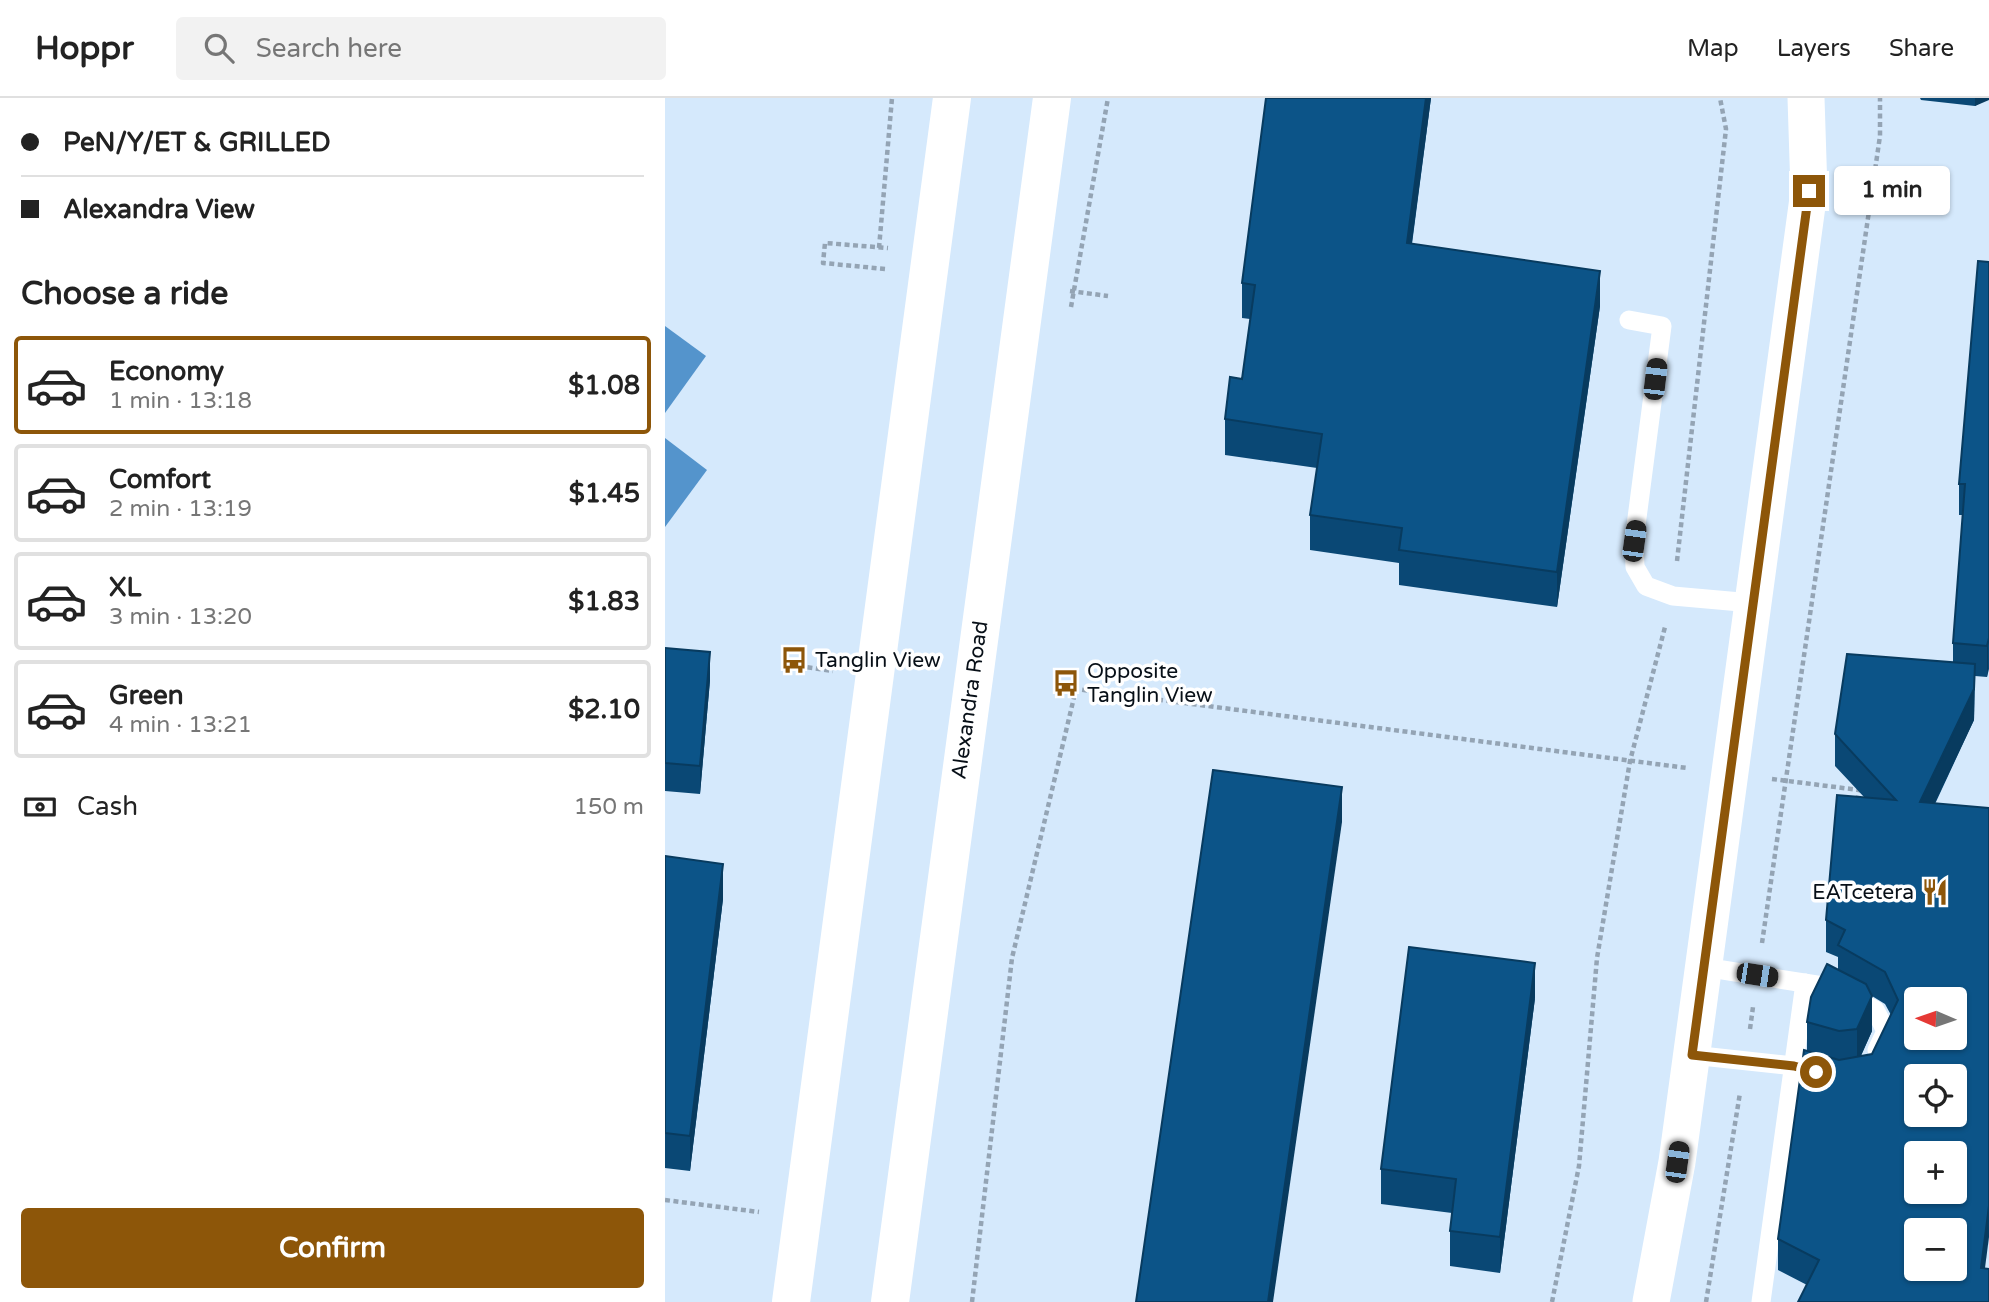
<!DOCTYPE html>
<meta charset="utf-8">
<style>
body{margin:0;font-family:"Varela Round",sans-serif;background:#f2f2f2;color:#222;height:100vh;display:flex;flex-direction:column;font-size:26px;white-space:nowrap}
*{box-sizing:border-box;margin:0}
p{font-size:23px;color:#767676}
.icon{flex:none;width:38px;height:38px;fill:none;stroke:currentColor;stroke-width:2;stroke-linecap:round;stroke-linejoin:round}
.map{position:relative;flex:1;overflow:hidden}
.drawer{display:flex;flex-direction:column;background:#fff;width:665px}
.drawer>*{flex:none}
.guide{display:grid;align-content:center;height:154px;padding:0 21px;background:#fff}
.needle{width:46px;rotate:272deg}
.controls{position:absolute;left:1239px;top:889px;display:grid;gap:14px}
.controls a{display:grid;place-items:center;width:63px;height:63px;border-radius:7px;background:#fff;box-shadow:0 2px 5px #0004;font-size:35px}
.end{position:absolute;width:32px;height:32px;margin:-16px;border:9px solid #8d5609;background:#fff;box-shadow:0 0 0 4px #fff}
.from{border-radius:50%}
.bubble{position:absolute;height:49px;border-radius:7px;background:#fff;box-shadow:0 2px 5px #0004;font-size:23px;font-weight:800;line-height:49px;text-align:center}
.car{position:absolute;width:21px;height:42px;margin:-21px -10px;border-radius:9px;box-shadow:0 0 5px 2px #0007;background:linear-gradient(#222 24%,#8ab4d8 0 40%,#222 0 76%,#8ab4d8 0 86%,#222 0)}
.guide b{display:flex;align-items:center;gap:24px;height:66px;font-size:26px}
.guide b+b{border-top:2px solid #e0e0e0}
.guide i{width:18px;height:18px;background:#222}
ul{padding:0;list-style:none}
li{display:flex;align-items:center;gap:21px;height:98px;margin:0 14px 10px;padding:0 7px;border:4px solid #e0e0e0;border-radius:7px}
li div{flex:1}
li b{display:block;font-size:26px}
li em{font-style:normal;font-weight:800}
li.current{border-color:#8d5609}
li>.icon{width:63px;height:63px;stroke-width:1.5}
h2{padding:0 21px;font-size:32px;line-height:84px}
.pay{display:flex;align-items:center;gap:18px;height:77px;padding:0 21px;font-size:26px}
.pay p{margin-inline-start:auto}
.primary-button{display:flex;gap:14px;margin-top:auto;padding:14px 21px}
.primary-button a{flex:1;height:80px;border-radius:7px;background:#8d5609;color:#fff;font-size:28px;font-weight:800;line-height:80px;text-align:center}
header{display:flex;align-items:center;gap:42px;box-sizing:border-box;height:98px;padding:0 35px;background:#fff;border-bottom:2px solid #e0e0e0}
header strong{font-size:33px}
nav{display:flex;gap:38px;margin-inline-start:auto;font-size:24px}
.search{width:490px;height:63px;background:#f2f2f2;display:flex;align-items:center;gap:18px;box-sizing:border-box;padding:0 24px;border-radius:7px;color:#767676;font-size:26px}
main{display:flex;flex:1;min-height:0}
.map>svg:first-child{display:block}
.water{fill:#5494cc}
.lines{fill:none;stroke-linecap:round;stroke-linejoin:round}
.path{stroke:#94a4b4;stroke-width:4.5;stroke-dasharray:5 3.5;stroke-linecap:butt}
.lane{stroke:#fff;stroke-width:19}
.street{stroke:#fff;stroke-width:37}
.primary{stroke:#fff;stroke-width:38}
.wall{fill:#0a4875;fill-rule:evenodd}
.shaded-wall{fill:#083b5f}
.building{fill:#0c5488;stroke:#083b5f;stroke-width:2;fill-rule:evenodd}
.route{stroke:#8d5609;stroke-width:9}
.labels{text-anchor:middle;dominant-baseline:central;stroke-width:7;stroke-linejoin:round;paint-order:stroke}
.poi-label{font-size:21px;fill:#070f17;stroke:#fff;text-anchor:start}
.street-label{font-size:21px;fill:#070f17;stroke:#fff}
</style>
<header>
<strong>Hoppr</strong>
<div class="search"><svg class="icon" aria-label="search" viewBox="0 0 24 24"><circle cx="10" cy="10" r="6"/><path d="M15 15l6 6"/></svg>Search here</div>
<nav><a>Map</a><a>Layers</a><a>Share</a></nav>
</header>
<main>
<section class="drawer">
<div class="guide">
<b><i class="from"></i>PeN/Y/ET &amp; GRILLED</b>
<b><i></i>Alexandra View</b>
</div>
<h2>Choose a ride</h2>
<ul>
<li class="current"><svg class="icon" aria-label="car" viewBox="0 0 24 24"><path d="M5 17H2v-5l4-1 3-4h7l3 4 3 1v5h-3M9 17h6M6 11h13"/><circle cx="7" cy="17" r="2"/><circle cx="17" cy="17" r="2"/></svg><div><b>Economy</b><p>1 min · 13:18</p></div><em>$1.08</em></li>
<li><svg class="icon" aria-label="car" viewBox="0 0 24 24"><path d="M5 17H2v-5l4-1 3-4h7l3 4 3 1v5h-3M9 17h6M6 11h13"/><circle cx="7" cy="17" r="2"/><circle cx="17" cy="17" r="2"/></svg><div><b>Comfort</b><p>2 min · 13:19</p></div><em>$1.45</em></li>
<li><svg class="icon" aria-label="car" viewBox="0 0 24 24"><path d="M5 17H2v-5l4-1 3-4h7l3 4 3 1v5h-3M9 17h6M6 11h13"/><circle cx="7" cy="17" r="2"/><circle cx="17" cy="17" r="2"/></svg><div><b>XL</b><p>3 min · 13:20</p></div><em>$1.83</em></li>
<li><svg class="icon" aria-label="car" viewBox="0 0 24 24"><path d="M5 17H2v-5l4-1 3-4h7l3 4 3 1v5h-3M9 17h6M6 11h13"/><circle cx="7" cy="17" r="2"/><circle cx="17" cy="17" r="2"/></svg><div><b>Green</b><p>4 min · 13:21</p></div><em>$2.10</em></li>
</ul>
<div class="pay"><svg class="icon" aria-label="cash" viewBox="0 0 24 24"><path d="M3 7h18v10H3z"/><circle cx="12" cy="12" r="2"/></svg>Cash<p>150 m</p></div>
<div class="primary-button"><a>Confirm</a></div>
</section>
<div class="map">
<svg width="1324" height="1204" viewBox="0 0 1324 1204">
<rect width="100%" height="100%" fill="#d5e9fc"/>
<g class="water">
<polygon points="0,228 41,258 0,315"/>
<polygon points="0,340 42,372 0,429"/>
</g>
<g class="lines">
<g class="path">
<polyline points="214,150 227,0"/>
<polyline points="220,171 158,165 160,145 223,150"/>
<polyline points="405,193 443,198"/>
<polyline points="406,209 443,0"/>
<polyline points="1012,463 1061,31 1055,0"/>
<polyline points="134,568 168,573"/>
<polyline points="1107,681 1194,692 1192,704"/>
<polyline points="1097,845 1215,38 1215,0"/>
<polyline points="1085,931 1088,909"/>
<polyline points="0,1102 94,1114"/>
<polyline points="307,1204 347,860 411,591 1022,670"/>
<polyline points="887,1204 914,1068 932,860 965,663 1000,529"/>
<polyline points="1041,1204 1075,995"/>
</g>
<g class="lane">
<polyline points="964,222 997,228 969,443 970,469 981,488 1008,498 1087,505"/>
<polyline points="1039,869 1171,890 1210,912 1221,933 1212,952"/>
<polyline points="1027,957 1129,968 1160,977"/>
<polyline points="1096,1204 1140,885"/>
</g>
<polyline class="street" points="986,1204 1012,1064 1144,93 1141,0"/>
<g class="primary">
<polyline points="126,1204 287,0"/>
<polyline points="225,1204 387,0"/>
</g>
</g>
<g class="wall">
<polygon points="601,0 766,0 747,146 935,208 892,509 734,487 734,465 645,452 645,417 652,370 560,357 560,321 577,281 585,221 577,220 577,185"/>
<polygon points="1255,0 1324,0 1310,8 1256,2"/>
<path d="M1324,164V571L1322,579L1310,578L1309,622L1270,706L1324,1139L1142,1187L1113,1172V1141L1142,953V924L1173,871V859L1161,854V822L1199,699L1170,668V636L1288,564V545L1298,417H1294V386ZM1207,898L1220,906L1226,917L1207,956L1196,958L1207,933Z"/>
<polygon points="0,550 45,582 35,696 0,693"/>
<polygon points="0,758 58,801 25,1073 0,1070"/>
<polygon points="870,900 835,1175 785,1168 785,1133 787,1115 716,1106 716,1071"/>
</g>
<g class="shaded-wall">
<polygon points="761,0 766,0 742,181 742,145"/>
<polygon points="1310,0 1324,0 1324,2 1310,8"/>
<polygon points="935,173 935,208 892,509 892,474"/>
<polygon points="1323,540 1323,571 1322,579 1322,548"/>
<polygon points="45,554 45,582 35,696 35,668"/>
<polygon points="1310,566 1309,622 1255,736 1255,704"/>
<polygon points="677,689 677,724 608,1204 603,1204"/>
<polygon points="58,766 58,801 25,1073 25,1038"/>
<polygon points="870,865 870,900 835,1175 835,1139"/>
<polygon points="1207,898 1207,933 1192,966 1192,931"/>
<polygon points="1324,1108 1324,1139 1316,1201 1316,1170"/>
</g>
<g class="building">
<polygon points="601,0 761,0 742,145 935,173 892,474 734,452 737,430 645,417 657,336 560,321 565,279 577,281 590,187 577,185"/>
<polygon points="1313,163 1324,164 1324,540 1322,548 1288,545 1300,386 1294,386"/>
<polygon points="0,550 45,554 35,668 0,665"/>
<path d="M1182,556L1310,566L1309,591L1255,704L1324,710V1108L1316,1170L1324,1171V1204H1133L1154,1162L1113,1141L1139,952L1174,962L1207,956L1233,902L1220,874L1173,847L1180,832L1161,822L1172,697L1231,702L1170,636ZM1251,901H1290V940H1251ZM1251,978H1290V1017H1251ZM1251,1055H1290V1094H1251ZM1251,1132H1290V1171H1251Z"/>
<polygon points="548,672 677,689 603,1204 471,1204"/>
<polygon points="0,758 58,766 25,1038 0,1035"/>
<polygon points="744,849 870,865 835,1139 785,1133 791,1081 716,1071"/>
<polygon points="1162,866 1201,886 1207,898 1192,931 1174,933 1142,924 1146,899"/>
</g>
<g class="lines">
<polyline class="route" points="1144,93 1027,957 1129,968 1151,974"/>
</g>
<defs>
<symbol id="bus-bare" viewBox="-9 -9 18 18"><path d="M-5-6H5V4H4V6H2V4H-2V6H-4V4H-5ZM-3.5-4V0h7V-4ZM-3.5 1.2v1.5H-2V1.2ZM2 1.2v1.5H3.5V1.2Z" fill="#8d5609" stroke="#fff" stroke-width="2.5" paint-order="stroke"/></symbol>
<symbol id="restaurant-bare" viewBox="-9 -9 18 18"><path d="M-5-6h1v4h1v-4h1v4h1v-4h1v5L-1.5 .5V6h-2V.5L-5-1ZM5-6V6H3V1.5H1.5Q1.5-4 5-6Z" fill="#8d5609" stroke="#fff" stroke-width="2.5" paint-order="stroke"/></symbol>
</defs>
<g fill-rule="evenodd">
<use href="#bus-bare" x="110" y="543" width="38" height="38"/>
<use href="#bus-bare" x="382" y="566" width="38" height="38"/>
<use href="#restaurant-bare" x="1251" y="775" width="38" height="38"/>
</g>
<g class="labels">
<g class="poi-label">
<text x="150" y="562">Tanglin View</text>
<text x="422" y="573">Opposite<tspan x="422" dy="24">Tanglin View</tspan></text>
<text x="1249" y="794" text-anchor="end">EATcetera</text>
</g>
<g class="street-label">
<text transform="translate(305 602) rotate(-82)">Alexandra Road</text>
</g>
</g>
</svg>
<div class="controls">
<a><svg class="needle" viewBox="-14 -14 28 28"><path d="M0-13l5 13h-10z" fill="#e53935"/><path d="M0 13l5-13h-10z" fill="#767676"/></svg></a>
<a><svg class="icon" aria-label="locate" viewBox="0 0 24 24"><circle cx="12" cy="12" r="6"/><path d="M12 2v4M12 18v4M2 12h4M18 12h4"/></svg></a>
<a>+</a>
<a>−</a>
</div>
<i class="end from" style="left:1151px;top:974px"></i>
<i class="end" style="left:1144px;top:93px"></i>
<div class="bubble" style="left:1169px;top:68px;width:116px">1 min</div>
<i class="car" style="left:990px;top:281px;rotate:7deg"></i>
<i class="car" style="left:969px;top:443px;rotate:8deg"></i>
<i class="car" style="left:1092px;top:877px;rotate:99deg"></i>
<i class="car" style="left:1012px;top:1064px;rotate:8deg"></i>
</div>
</main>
